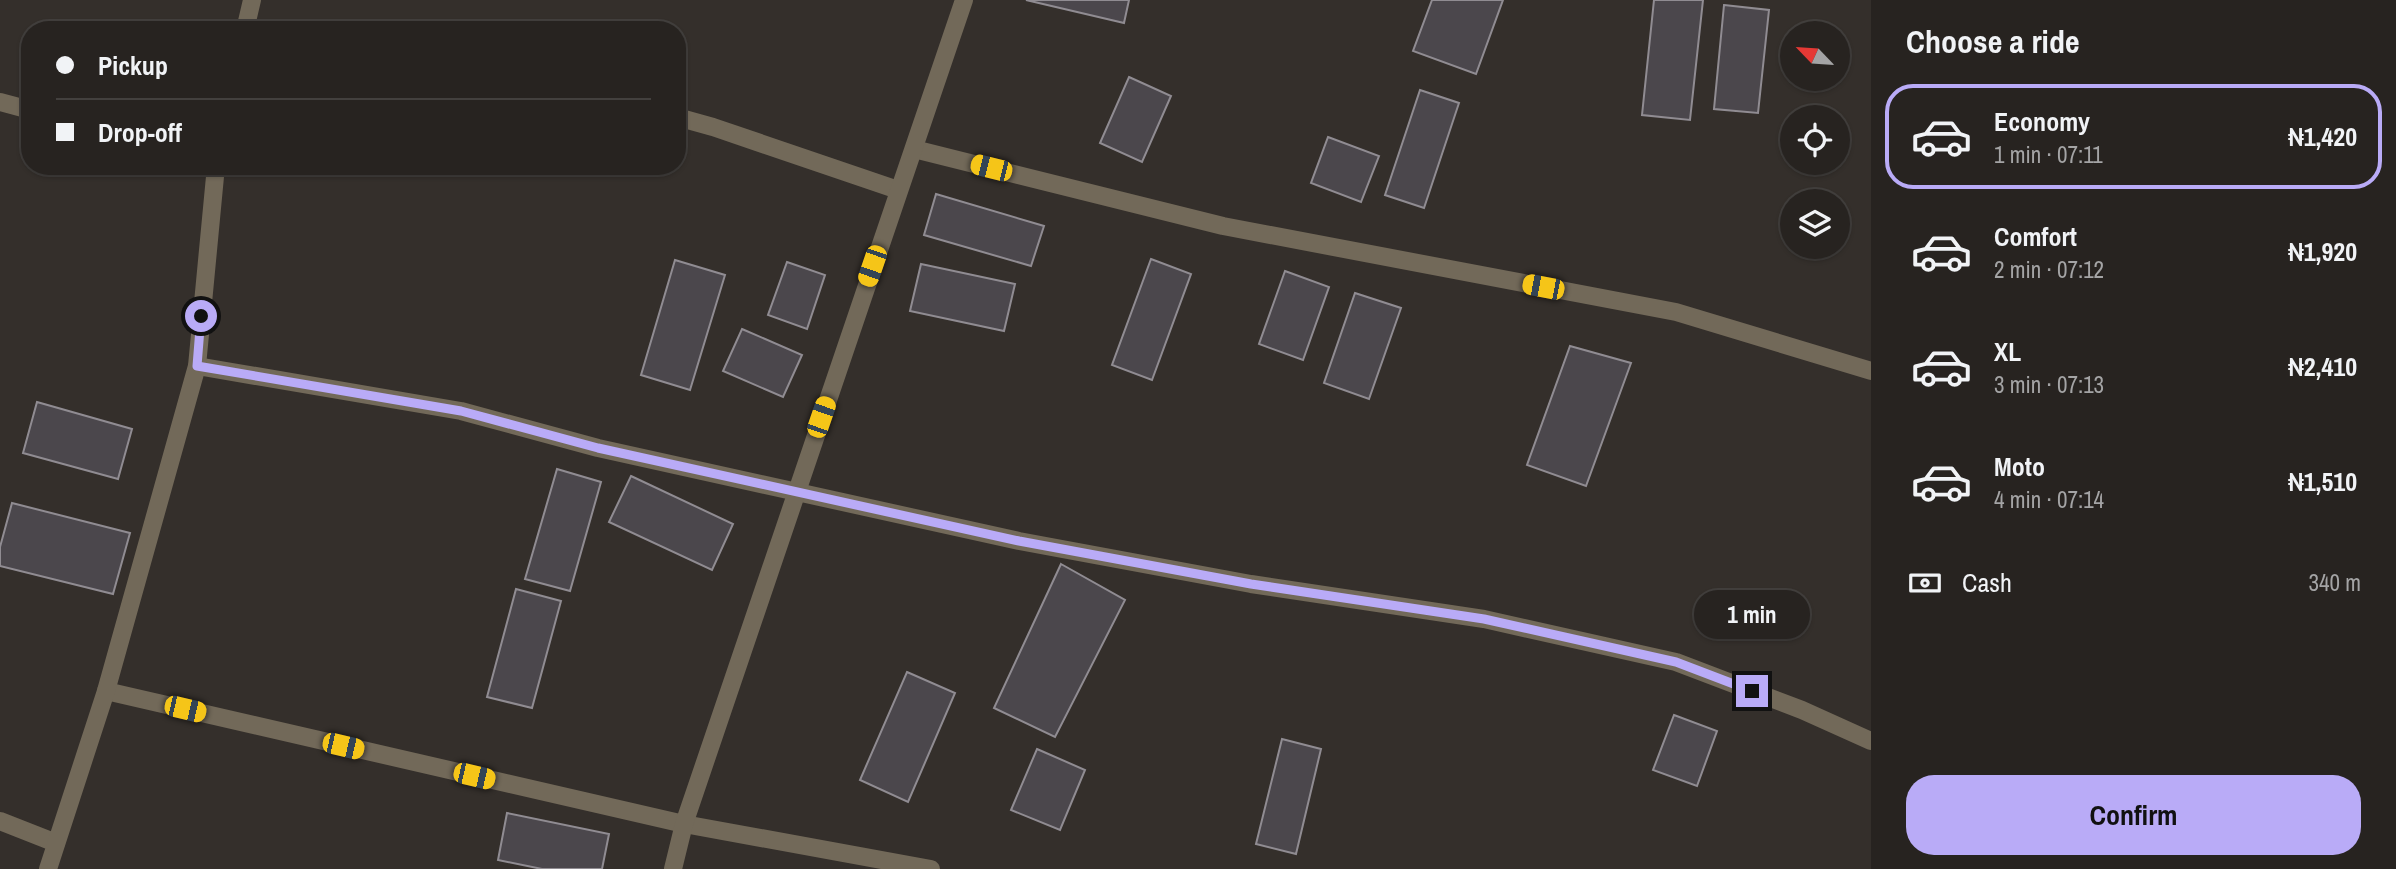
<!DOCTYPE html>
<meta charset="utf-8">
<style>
body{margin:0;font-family:"Archivo Narrow",sans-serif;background:#332f2d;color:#f1f3f6;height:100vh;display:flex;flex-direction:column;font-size:26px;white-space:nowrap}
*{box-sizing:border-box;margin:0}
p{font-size:23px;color:#a4a4a5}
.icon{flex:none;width:38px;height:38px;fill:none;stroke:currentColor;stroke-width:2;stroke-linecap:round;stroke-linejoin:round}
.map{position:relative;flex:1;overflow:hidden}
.side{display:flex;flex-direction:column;background:#272320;width:525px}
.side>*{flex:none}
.banner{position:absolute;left:21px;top:21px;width:665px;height:154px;border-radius:28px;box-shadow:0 2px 5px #0004,0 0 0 2px #43403e;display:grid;align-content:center;height:154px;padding:0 35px;background:#272320}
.needle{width:46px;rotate:295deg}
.fabs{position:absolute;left:1780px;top:21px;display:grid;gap:14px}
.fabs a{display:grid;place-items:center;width:70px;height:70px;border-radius:50%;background:#272320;box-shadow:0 2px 5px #0004,0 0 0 2px #43403e;font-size:35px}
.end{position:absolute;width:32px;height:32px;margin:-16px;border:9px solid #b9abf7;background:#111;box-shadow:0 0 0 4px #111}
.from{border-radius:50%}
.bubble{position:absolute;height:49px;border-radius:24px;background:#272320;box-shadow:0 2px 5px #0004,0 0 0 2px #43403e;font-size:23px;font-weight:700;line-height:49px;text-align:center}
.car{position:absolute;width:21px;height:42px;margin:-21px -10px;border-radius:9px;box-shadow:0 0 5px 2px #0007;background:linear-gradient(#f5c518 24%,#345 0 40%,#f5c518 0 76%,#345 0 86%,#f5c518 0)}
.banner b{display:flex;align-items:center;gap:24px;height:66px;font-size:26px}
.banner b+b{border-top:2px solid #43403e}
.banner i{width:18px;height:18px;background:#f1f3f6}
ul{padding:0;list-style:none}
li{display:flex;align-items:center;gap:21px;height:105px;margin:0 14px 10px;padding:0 21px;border:4px solid transparent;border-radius:28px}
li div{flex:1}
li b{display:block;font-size:26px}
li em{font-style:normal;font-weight:700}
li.on{border-color:#b9abf7}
li>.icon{width:63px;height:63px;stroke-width:1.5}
h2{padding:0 35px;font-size:32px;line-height:84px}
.pay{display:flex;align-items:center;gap:18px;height:77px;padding:0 35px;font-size:26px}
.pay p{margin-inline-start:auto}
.cta{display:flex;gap:14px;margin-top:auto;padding:14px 35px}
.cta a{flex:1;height:80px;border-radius:28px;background:#b9abf7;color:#111;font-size:28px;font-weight:700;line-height:80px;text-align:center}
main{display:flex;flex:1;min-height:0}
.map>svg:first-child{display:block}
.building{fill:#4b474c;stroke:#908c92;stroke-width:2}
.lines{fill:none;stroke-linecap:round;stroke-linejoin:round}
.minor{stroke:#726959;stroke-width:18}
.route{stroke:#b9abf7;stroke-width:9}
</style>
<main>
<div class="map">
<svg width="1871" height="869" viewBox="0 0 1871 869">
<rect width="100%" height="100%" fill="#342f2b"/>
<g class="building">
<polygon points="1026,0 1129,0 1124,23"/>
<polygon points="1432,0 1503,0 1476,74 1413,51"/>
<polygon points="1654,0 1703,0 1690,120 1642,115"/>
<polygon points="1724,5 1769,10 1758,113 1714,109"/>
<polygon points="1129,77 1171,96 1142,162 1100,143"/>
<polygon points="1420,90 1459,103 1424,208 1385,195"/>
<polygon points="1328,137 1379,156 1361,202 1311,183"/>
<polygon points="936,194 1044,226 1031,266 924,235"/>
<polygon points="1151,259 1191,274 1152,380 1112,365"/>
<polygon points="675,260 725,275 690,390 641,375"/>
<polygon points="787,262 825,275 807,329 768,315"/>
<polygon points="921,264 1015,284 1004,331 910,311"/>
<polygon points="1285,271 1329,287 1303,360 1259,344"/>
<polygon points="1355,293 1401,308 1369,399 1324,383"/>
<polygon points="742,329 802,355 783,397 723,371"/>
<polygon points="1570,346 1631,363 1586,486 1527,465"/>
<polygon points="37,402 132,429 118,479 23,453"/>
<polygon points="557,469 601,482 570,591 525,579"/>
<polygon points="631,476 733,524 712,570 609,522"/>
<polygon points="12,503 130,533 113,594 0,566 0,547"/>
<polygon points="1061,564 1125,600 1055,737 994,708"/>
<polygon points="516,589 561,601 532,708 487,697"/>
<polygon points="907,672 955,693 908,802 860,780"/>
<polygon points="1674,715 1717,731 1697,786 1653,770"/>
<polygon points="1282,739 1321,749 1296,854 1256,844"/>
<polygon points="1037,749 1085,770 1060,830 1011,810"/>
<polygon points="507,813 609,834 602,869 542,869 498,860"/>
</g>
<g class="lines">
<g class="minor">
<polyline points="245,30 252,0"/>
<polyline points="0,102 30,110"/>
<polyline points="677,117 713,127 898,190"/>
<polyline points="914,149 1223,226 1676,312 1871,371"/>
<polyline points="197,366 461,411 598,448 1019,541 1251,584 1484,619 1676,662 1802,710 1871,741"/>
<polyline points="106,691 684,824 931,869"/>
<polyline points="0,821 56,843"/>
<polyline points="48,869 106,691 197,366 216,166"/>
<polyline points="673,869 684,824 964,0"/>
</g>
</g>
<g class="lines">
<polyline class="route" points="201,316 197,366 461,411 598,448 1019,541 1251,584 1484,619 1676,662 1752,691"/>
</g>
</svg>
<div class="fabs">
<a><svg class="needle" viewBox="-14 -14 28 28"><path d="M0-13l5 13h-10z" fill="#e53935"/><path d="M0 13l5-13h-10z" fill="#a4a4a5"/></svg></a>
<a><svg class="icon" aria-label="locate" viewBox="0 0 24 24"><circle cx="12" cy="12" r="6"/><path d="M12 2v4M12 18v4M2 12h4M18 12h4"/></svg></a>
<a><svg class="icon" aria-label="layers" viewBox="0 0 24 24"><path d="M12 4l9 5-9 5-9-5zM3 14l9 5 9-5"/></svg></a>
</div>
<i class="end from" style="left:201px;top:316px"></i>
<i class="end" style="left:1752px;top:691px"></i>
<div class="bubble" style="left:1694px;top:590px;width:116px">1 min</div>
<i class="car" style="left:991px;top:168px;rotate:284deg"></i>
<i class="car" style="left:872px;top:266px;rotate:199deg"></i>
<i class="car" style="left:1543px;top:287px;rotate:281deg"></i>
<i class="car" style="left:821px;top:417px;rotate:19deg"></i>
<i class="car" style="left:185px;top:709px;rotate:103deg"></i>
<i class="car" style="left:343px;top:746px;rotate:103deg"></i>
<i class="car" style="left:474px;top:776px;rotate:103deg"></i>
<div class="banner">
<b><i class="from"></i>Pickup</b>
<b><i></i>Drop-off</b>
</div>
</div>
<section class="side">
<h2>Choose a ride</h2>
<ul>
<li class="on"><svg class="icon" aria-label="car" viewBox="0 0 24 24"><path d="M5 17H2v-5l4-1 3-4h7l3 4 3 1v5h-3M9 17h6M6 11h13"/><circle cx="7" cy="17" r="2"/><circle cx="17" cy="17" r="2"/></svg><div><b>Economy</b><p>1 min · 07:11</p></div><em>₦1,420</em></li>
<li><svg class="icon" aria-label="car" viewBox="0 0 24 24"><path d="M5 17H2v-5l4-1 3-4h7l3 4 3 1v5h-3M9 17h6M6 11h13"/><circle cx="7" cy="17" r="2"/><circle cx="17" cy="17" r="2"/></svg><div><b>Comfort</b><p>2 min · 07:12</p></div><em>₦1,920</em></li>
<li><svg class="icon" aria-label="car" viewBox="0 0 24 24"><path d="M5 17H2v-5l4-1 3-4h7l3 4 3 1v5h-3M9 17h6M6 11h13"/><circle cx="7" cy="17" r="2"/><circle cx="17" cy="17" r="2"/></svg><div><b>XL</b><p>3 min · 07:13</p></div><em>₦2,410</em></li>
<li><svg class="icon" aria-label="car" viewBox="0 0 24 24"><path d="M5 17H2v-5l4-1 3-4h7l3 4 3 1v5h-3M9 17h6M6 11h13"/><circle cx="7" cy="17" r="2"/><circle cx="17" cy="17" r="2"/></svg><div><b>Moto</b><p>4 min · 07:14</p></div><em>₦1,510</em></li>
</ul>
<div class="pay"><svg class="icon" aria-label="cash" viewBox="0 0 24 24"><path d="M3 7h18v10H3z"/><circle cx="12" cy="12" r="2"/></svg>Cash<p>340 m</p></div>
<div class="cta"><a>Confirm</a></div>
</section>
</main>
